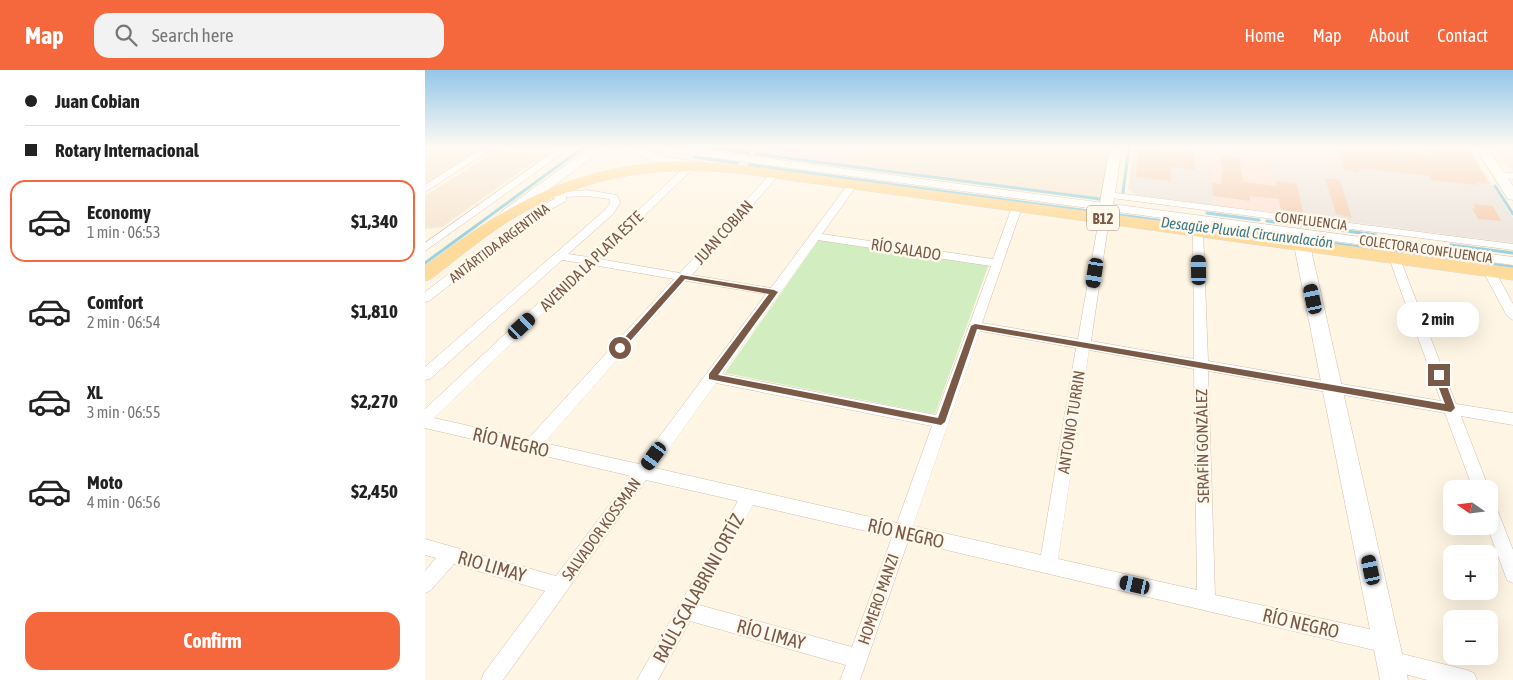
<!DOCTYPE html>
<meta charset="utf-8">
<style>
body{margin:0;font-family:"Asap Condensed",sans-serif;background:#f2f2f2;color:#222;height:100vh;display:flex;flex-direction:column;font-size:19px;white-space:nowrap}
*{box-sizing:border-box;margin:0}
p{font-size:16px;color:#767676}
.icon{flex:none;width:28px;height:28px;fill:none;stroke:currentColor;stroke-width:2;stroke-linecap:round;stroke-linejoin:round}
.map{position:relative;flex:1;overflow:hidden}
.panel{display:flex;flex-direction:column;background:#fff;width:425px}
.panel>*{flex:none}
.banner{display:grid;align-content:center;height:110px;padding:0 25px;background:#fff}
.needle{width:32px;rotate:284deg}
.buttons{position:absolute;left:1018px;top:410px;display:grid;gap:10px}
.buttons a{display:grid;place-items:center;width:55px;height:55px;border-radius:10px;background:#fff;box-shadow:0 5px 20px #0002;font-size:25px}
.end{position:absolute;width:22px;height:22px;margin:-11px;border:6px solid #7a5a46;background:#fff;box-shadow:0 0 0 2px #fff}
.from{border-radius:50%}
.bubble{position:absolute;height:35px;border-radius:15px;background:#fff;box-shadow:0 5px 20px #0002;font-size:16px;font-weight:700;line-height:35px;text-align:center}
.car{position:absolute;width:15px;height:30px;margin:-15px -8px;border-radius:6px;box-shadow:0 0 4px 1px #0007;background:linear-gradient(#222 24%,#8ab4d8 0 40%,#222 0 76%,#8ab4d8 0 86%,#222 0)}
.banner b{display:flex;align-items:center;gap:18px;height:48px;font-size:19px}
.banner b+b{border-top:1px solid #e0e0e0}
.banner i{width:12px;height:12px;background:#222}
ul{padding:0;list-style:none}
li{display:flex;align-items:center;gap:15px;height:82px;margin:0 10px 8px;padding:0 15px;border:2px solid transparent;border-radius:15px}
li div{flex:1}
li b{display:block;font-size:19px}
li em{font-style:normal;font-weight:700}
li.on{border-color:#f5683d}
li>.icon{width:45px;height:45px;stroke-width:1.5}
.cta{display:flex;gap:10px;margin-top:auto;padding:10px 25px}
.cta a{flex:1;height:58px;border-radius:15px;background:#f5683d;color:#fff;font-size:20px;font-weight:700;line-height:58px;text-align:center}
header{display:flex;align-items:center;gap:30px;box-sizing:border-box;height:70px;padding:0 25px;background:#f5683d;color:#fff}
header strong{font-size:24px}
nav{display:flex;gap:28px;margin-inline-start:auto;font-size:18px}
.search{width:350px;height:45px;background:#f2f2f2;display:flex;align-items:center;gap:12px;box-sizing:border-box;padding:0 18px;border-radius:15px;color:#767676;font-size:19px}
main{display:flex;flex:1;min-height:0}
.map>svg:first-child{display:block}
.residential{fill:#f7e7d2}
.commercial{fill:#ffe4d8}
.industrial{fill:#eee6df}
.green{fill:#d2eec1}
.lines{fill:none;stroke-linecap:round;stroke-linejoin:round}
.stream{stroke:#9bd2dd;stroke-width:3}
.building{fill:#f7d2b9}
.street-casing{stroke:#d4beab;stroke-width:1}
.secondary-casing{stroke:#d7bea8;stroke-width:1}
.primary-casing{stroke:#dfd7d3;stroke-width:1}
.street{fill:#fff;fill-rule:evenodd}
.secondary{fill:#fff;fill-rule:evenodd}
.primary{fill:#ffdb9b;fill-rule:evenodd}
.route{fill:#7a5a46}
.labels{text-anchor:middle;dominant-baseline:central;stroke-width:5;stroke-linejoin:round;paint-order:stroke}
.far-street-label{font-size:14px;fill:#7a5a46;stroke:#fff8ed}
.shield{fill:#fff8ed;stroke:#a28978;stroke-width:1}
.shield-label{font-size:15px;font-weight:bold;fill:#7a5a46}
.far-water-label{font-size:15px;font-style:italic;fill:#3b7b88;stroke:#fff8ed}
.street-label{font-size:16px;fill:#7a5a46;stroke:#fff8ed}
.near-street-label{font-size:19px;fill:#7a5a46;stroke:#fff8ed}
</style>
<header>
<strong>Map</strong>
<div class="search"><svg class="icon" aria-label="search" viewBox="0 0 24 24"><circle cx="10" cy="10" r="6"/><path d="M15 15l6 6"/></svg>Search here</div>
<nav><a>Home</a><a>Map</a><a>About</a><a>Contact</a></nav>
</header>
<main>
<section class="panel">
<div class="banner">
<b><i class="from"></i>Juan Cobian</b>
<b><i></i>Rotary Internacional</b>
</div>
<ul>
<li class="on"><svg class="icon" aria-label="car" viewBox="0 0 24 24"><path d="M5 17H2v-5l4-1 3-4h7l3 4 3 1v5h-3M9 17h6M6 11h13"/><circle cx="7" cy="17" r="2"/><circle cx="17" cy="17" r="2"/></svg><div><b>Economy</b><p>1 min · 06:53</p></div><em>$1,340</em></li>
<li><svg class="icon" aria-label="car" viewBox="0 0 24 24"><path d="M5 17H2v-5l4-1 3-4h7l3 4 3 1v5h-3M9 17h6M6 11h13"/><circle cx="7" cy="17" r="2"/><circle cx="17" cy="17" r="2"/></svg><div><b>Comfort</b><p>2 min · 06:54</p></div><em>$1,810</em></li>
<li><svg class="icon" aria-label="car" viewBox="0 0 24 24"><path d="M5 17H2v-5l4-1 3-4h7l3 4 3 1v5h-3M9 17h6M6 11h13"/><circle cx="7" cy="17" r="2"/><circle cx="17" cy="17" r="2"/></svg><div><b>XL</b><p>3 min · 06:55</p></div><em>$2,270</em></li>
<li><svg class="icon" aria-label="car" viewBox="0 0 24 24"><path d="M5 17H2v-5l4-1 3-4h7l3 4 3 1v5h-3M9 17h6M6 11h13"/><circle cx="7" cy="17" r="2"/><circle cx="17" cy="17" r="2"/></svg><div><b>Moto</b><p>4 min · 06:56</p></div><em>$2,450</em></li>
</ul>
<div class="cta"><a>Confirm</a></div>
</section>
<div class="map">
<svg width="1088" height="610" viewBox="0 0 1088 610">
<rect width="100%" height="100%" fill="#fef5e4"/>
<g class="residential">
<polygon points="8,77 58,77 0,113 0,82"/>
<polygon points="431,77 687,77 677,128 419,94"/>
<polygon points="72,80 118,86 17,157 0,159 0,126"/>
</g>
<polygon class="commercial" points="786,84 846,91 855,143 788,135"/>
<g class="industrial">
<polygon points="290,77 431,77 419,94"/>
<polygon points="709,77 1043,77 1088,148 1088,173 855,143 845,91 786,85 788,135 712,125 703,119"/>
<polygon points="1068,77 1088,77 1088,100 1082,97"/>
</g>
<polygon class="green" points="394,169 564,194 510,344 300,303"/>
<g class="lines">
<g class="stream">
<polyline points="282,77 324,83"/>
<polyline points="331,84 675,129"/>
<polyline points="269,87 312,93"/>
<polyline points="324,95 671,142"/>
<polyline points="1070,116 1088,144"/>
<polyline points="698,122 704,77"/>
<polyline points="782,143 834,150"/>
<polyline points="694,145 950,179"/>
<polyline points="842,151 904,159"/>
<polyline points="914,160 951,165"/>
<polyline points="1026,175 1088,183"/>
<polyline points="968,181 1088,197"/>
<polyline points="0,193 159,77"/>
</g>
</g>
<g class="building">
<polygon points="714,77 729,77 729,81 757,84 757,80 769,81 770,100 746,97 746,111 711,107"/>
<polygon points="911,77 942,77 1007,85 1003,77 1039,77 1043,84 1047,85 1064,114 1050,112 1052,115 1006,110 1004,106 933,98 934,102 919,100"/>
<polygon points="795,86 815,88 818,112 852,116 851,111 872,113 878,143 856,140 854,129 824,126 825,131 788,126 787,113 797,114"/>
<polygon points="900,108 915,110 927,148 911,144"/>
<polygon points="1048,134 1068,136 1076,151 1053,149 1047,138 1051,139"/>
</g>
<g class="lines">
<defs>
<g id="street">
<polygon points="59,77 70,77 0,122 0,115"/>
<polygon points="135,77 146,77 0,181 0,173"/>
<polygon points="227,77 255,77 1088,187 1088,195 231,80"/>
<path d="M267,92L270,93V97L174,189L255,203L347,102L350,101L355,104L353,106L267,205L346,218L424,113L427,112L432,115L397,164L568,189L587,137L592,134L597,137L557,253L653,269L674,149L679,146L684,149L666,271L769,289L768,161L773,158L778,161L783,291L1016,331L964,188L970,185L974,186L1031,334L1088,343V355L1036,346L1064,419V420L1048,419L1020,343L783,301L790,525L962,563L969,566L972,573L969,580L965,581L1042,600L1049,603L1052,610H1002L958,598L955,591L958,584L962,583L483,471L435,610H415L421,595L265,551L233,610H212L313,431L221,410L78,610H56L59,603L120,521L29,494L6,520L0,523V501L11,488L0,485V469L131,506L206,406L0,358V339L156,193L137,190L5,309L0,310V297L180,140L185,133L184,129L162,126L141,127V131L113,146L4,231L0,232V222L105,142L131,128L114,129L113,127L118,124L162,120L192,125L195,133L188,144L143,184L163,187L264,93ZM393,170L566,196L511,345L297,304ZM168,195L249,209L103,369L9,348ZM261,211L341,224L214,394L119,373ZM555,261L651,278L616,485L488,456ZM664,280L769,299L772,520L633,489ZM291,313L507,356L472,453L230,398ZM328,435L467,467L427,577L274,535Z"/>
<polygon points="1074,102 1088,103 1088,109 1071,107 1069,105"/>
<polygon points="683,122 1088,174 1088,180 679,127 679,123"/>
<polygon points="1064,197 1070,201 1088,234 1088,250 1082,246 1058,201"/>
<polygon points="1064,432 1070,434 1088,480 1088,513 1082,510 1062,456 1064,456"/>
</g>
<g id="secondary">
<polygon points="166,77 181,77 87,147 77,147 75,144 77,141"/>
<polygon points="195,77 215,77 242,87 272,92 273,95 267,99 236,93 197,80"/>
<polygon points="685,77 697,77 686,149 684,152 674,152 672,149"/>
<polygon points="1050,77 1062,77 1088,116 1088,130 1083,129"/>
<polygon points="877,170 882,172 885,175 983,610 955,610 869,175 872,172"/>
</g>
<path id="primary" d="M255,91L313,95L1088,198V210L313,103C235,96 169,104 99,142C66,160 36,186 6,209L0,211V196C86,132 145,97 255,91Z"/>
</defs>
<use href="#street" class="street-casing"/>
<use href="#secondary" class="secondary-casing"/>
<use href="#primary" class="primary-casing"/>
<use href="#street" class="street"/>
<use href="#secondary" class="secondary"/>
<use href="#primary" class="primary"/>
</g>
<linearGradient id="sky" x2="0" y2="1"><stop stop-color="#94c6e9"/><stop offset="0.47" stop-color="#fffaf3"/><stop offset="1" stop-color="#fffaf3" stop-opacity="0"/></linearGradient>
<rect width="1088" height="163" fill="url(#sky)"/>
<polygon class="route" points="256,205 349,220 353,222 293,305 513,348 546,256 550,254 1020,334 1009,305 1014,302 1018,305 1030,338 1026,342 552,259 520,352 516,355 284,309 284,304 344,224 260,209 198,279 192,279 192,276"/>
<g class="labels">
<g class="far-street-label">
<text transform="translate(886 151) rotate(7)">CONFLUENCIA</text>
<text transform="translate(74 173) rotate(-37)">ANTÁRTIDA ARGENTINA</text>
<text transform="translate(1001 179) rotate(8)">COLECTORA CONFLUENCIA</text>
</g>
<rect class="shield" x="662" y="135.5" width="32" height="25" rx="4"/>
<g class="shield-label">
<text x="678" y="148">B12</text>
</g>
<g class="far-water-label">
<text transform="translate(822 162) rotate(7)">Desagüe Pluvial Circunvalación</text>
</g>
<g class="street-label">
<text transform="translate(298 162) rotate(-48)">JUAN COBIAN</text>
<text transform="translate(481 179) rotate(9)">RÍO SALADO</text>
<text transform="translate(166 191) rotate(-44)">AVENIDA LA PLATA ESTE</text>
<text transform="translate(646 352) rotate(-81)">ANTONIO TURRIN</text>
<text transform="translate(777 376) rotate(-91)">SERAFÍN GONZÁLEZ</text>
<text transform="translate(176 459) rotate(-54)">SALVADOR KOSSMAN</text>
<text transform="translate(453 529) rotate(-71)">HOMERO MANZI</text>
</g>
<g class="near-street-label">
<text transform="translate(86 372) rotate(13)">RÍO NEGRO</text>
<text transform="translate(481 463) rotate(13)">RÍO NEGRO</text>
<text transform="translate(67 496) rotate(16)">RIO LIMAY</text>
<text transform="translate(273 518) rotate(-61)">RAÚL SCALABRINI ORTÍZ</text>
<text transform="translate(876 553) rotate(13)">RÍO NEGRO</text>
<text transform="translate(346 564) rotate(15)">RÍO LIMAY</text>
</g>
</g>
</svg>
<div class="buttons">
<a><svg class="needle" viewBox="-14 -14 28 28"><path d="M0-13l5 13h-10z" fill="#e53935"/><path d="M0 13l5-13h-10z" fill="#767676"/></svg></a>
<a>+</a>
<a>−</a>
</div>
<i class="end from" style="left:195px;top:278px"></i>
<i class="end" style="left:1014px;top:305px"></i>
<div class="bubble" style="left:972px;top:232px;width:82px">2 min</div>
<i class="car" style="left:774px;top:200px;rotate:359deg"></i>
<i class="car" style="left:670px;top:203px;rotate:189deg"></i>
<i class="car" style="left:888px;top:229px;rotate:348deg"></i>
<i class="car" style="left:97px;top:256px;rotate:47deg"></i>
<i class="car" style="left:229px;top:386px;rotate:216deg"></i>
<i class="car" style="left:946px;top:500px;rotate:348deg"></i>
<i class="car" style="left:710px;top:515px;rotate:283deg"></i>
</div>
</main>
